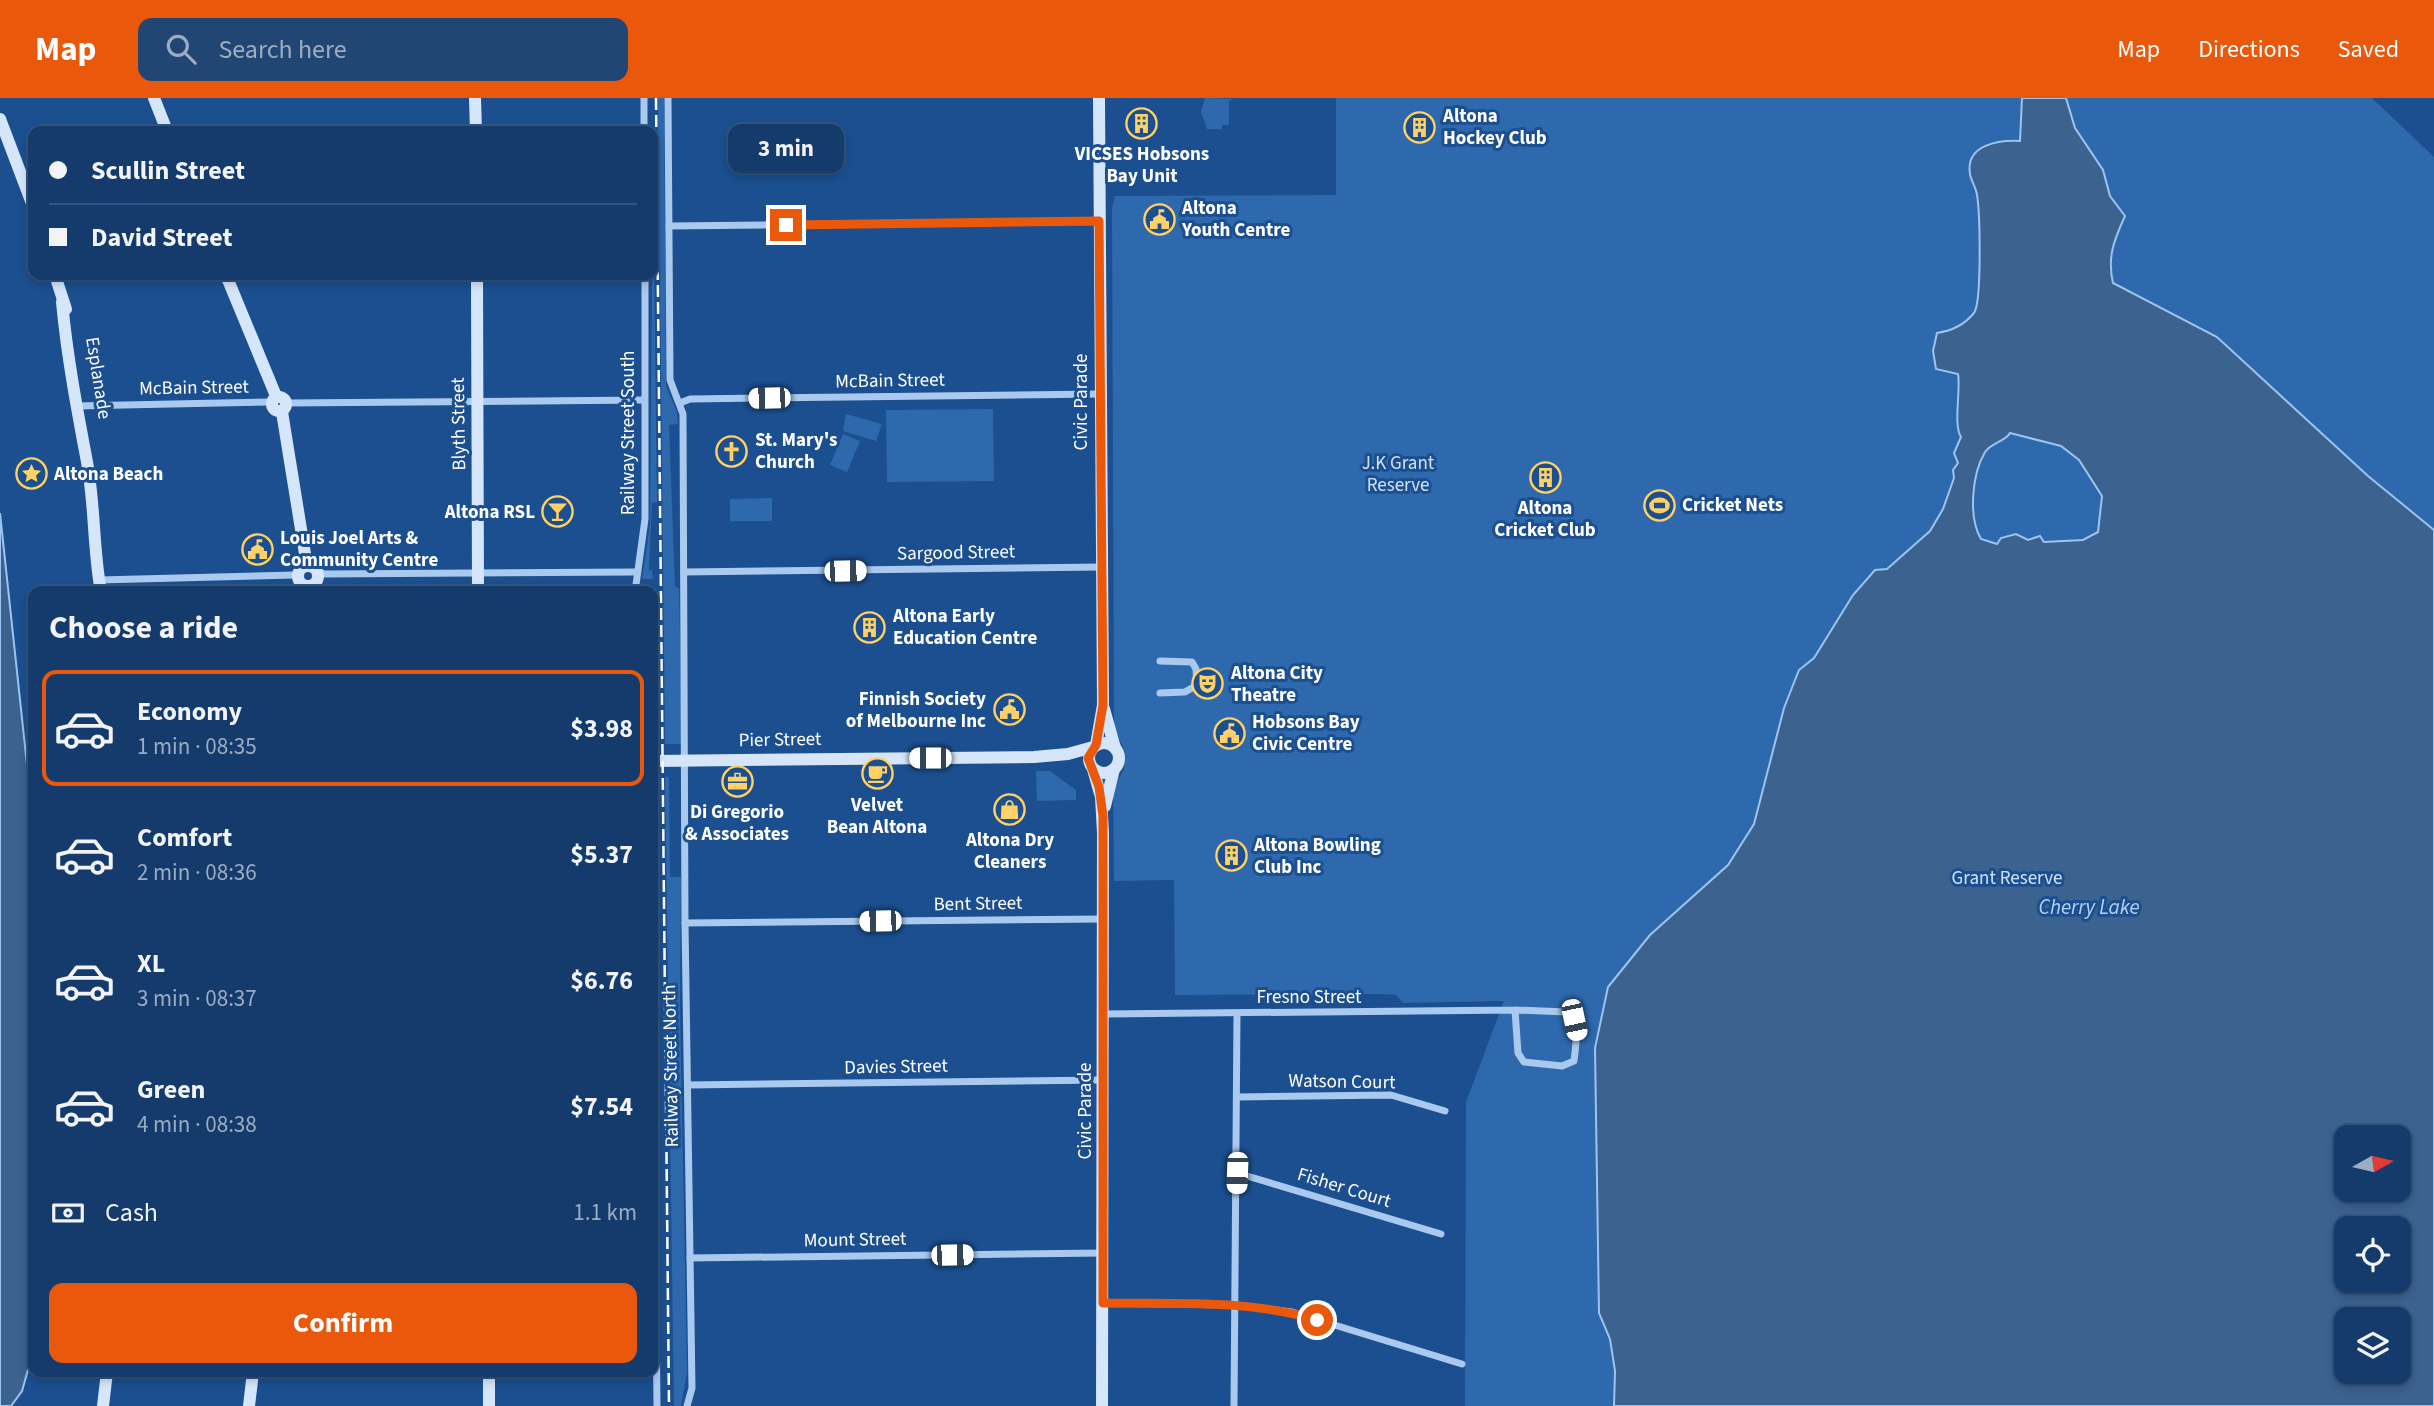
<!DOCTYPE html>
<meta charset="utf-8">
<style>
body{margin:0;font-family:"Source Sans 3",sans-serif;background:#214673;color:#f1f3f6;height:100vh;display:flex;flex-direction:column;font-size:26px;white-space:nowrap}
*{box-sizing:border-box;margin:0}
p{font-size:23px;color:#9dadc1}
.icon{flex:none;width:38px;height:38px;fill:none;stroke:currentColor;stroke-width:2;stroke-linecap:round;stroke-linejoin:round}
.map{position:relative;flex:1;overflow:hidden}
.drawer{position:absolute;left:28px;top:488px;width:630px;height:791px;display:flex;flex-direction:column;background:#143b6b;border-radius:14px;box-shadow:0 4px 10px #0003,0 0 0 2px #33557e}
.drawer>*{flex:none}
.top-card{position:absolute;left:28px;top:28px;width:630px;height:154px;border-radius:14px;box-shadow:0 4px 10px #0003,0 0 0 2px #33557e;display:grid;align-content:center;height:154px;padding:0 21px;background:#143b6b}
.needle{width:46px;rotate:82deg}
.tools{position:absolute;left:2334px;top:1027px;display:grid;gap:14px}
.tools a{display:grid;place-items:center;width:77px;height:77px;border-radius:14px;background:#143b6b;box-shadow:0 4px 10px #0003,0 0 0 2px #33557e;font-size:35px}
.end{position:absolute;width:32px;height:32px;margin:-16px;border:9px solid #ea580c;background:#fff;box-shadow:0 0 0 4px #fff}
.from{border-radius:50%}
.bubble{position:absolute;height:49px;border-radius:14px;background:#143b6b;box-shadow:0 4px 10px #0003,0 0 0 2px #33557e;font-size:23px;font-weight:700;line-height:49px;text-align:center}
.car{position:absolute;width:21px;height:42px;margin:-21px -10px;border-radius:9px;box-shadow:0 0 5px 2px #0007;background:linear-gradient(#fff 24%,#345 0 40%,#fff 0 76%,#345 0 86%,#fff 0)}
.top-card b{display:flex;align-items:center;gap:24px;height:66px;font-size:26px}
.top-card b+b{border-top:2px solid #33557e}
.top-card i{width:18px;height:18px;background:#f1f3f6}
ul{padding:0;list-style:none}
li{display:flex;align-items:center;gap:21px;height:116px;margin:0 14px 10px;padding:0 7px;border:4px solid transparent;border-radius:14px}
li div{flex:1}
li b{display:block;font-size:26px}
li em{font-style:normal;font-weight:700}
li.current{border-color:#ea580c}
li>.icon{width:63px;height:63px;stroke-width:1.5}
h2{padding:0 21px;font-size:32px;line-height:84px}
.pay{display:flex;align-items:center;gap:18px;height:77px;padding:0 21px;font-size:26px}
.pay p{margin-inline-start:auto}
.action{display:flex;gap:14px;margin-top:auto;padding:14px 21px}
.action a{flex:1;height:80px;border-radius:14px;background:#ea580c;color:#fff;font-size:28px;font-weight:700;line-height:80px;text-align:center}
header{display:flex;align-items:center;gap:42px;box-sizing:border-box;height:98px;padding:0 35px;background:#ea580c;color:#fff}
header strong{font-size:33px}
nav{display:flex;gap:38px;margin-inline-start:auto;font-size:24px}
.search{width:490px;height:63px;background:#214673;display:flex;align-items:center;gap:18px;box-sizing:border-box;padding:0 24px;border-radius:14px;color:#9dadc1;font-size:26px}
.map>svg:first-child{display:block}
.green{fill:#2e69ad;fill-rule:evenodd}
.water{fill:#3c6290;stroke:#9cc4f0;stroke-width:2;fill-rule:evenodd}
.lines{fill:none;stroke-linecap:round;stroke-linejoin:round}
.street{stroke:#a9c9ee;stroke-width:7}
.secondary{stroke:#d6e6fa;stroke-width:12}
.rail{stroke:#fff;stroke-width:2.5;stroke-dasharray:12 5;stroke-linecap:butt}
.route{stroke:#ea580c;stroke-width:9}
.labels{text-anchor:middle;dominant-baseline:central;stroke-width:6;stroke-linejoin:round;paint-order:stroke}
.poi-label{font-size:19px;font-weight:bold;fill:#fff;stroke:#1b4f8f;text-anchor:start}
.street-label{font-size:19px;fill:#fff;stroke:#1b4f8f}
.park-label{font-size:19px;fill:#cfe3fa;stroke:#1b4f8f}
.water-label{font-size:21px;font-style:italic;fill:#b5d3f5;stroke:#1b4f8f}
</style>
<header>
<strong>Map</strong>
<div class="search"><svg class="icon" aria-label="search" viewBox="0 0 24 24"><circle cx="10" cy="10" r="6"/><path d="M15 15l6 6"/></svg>Search here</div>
<nav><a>Map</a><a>Directions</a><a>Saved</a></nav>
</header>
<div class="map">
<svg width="2434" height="1308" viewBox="0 0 2434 1308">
<rect width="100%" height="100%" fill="#1b4f8f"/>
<g class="green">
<polygon points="658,0 664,0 666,288 677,314 678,326 669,327 675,489 679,490 682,646 665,646"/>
<polygon points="1205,0 1234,1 1229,3 1229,27 1222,27 1222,31 1207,31 1201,14"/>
<path d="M1336,0H2372L2434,59V1308H1465L1466,1004L1504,903L1403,905L1396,897L1380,896L1175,897L1174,782L1114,783L1113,691L1124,671L1125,654L1114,629L1112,110L1115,98L1336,97ZM2347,1040H2399V1092H2347ZM2347,1130H2399V1183H2347ZM2347,1222H2399V1274H2347Z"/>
<polygon points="653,76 657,404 652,405 649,472 652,472 653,481 642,481 650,427"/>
<polygon points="993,311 994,383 887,384 886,312"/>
<polygon points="846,316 882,326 876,343 843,333"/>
<polygon points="843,336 860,343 847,374 830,367"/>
<polygon points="772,400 772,423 730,423 730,401"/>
<polygon points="1036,673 1050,673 1076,692 1076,702 1037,703"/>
<polygon points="665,679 669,679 670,779 681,779 680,911 687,1274 681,1308 674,1308"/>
</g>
<g class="water">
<path d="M2022,0H2066L2075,30L2103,72L2110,98L2125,118C2114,142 2107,159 2113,185L2217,239L2368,378L2434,432V1308H1614L1615,1273L1610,1241L1599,1215L1595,950L1608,889L1650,837L1728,767L1754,726L1784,610L1799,572L1814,560L1853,497L1875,472L1887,471L1930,433L1943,411L1954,380L1953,372L1958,365L1954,355L1961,339C1953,327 1961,291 1958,276L1936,271L1933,253L1937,235C1951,233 1965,226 1974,215C1982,204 1980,115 1977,97C1976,89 1971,83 1970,76C1965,46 2000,42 2020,43ZM2010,335L2061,348L2079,362L2102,398L2098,434L2083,442L2044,444L2040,438L2028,442L2016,436L2001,440L1997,446L1981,441C1968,419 1972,376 1985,354C1991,345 2006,343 2010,335ZM2347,1040H2399V1092H2347ZM2399,1130V1183H2347V1130ZM2347,1222H2399V1274H2347Z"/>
<polygon points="0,415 33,723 33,1254 22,1293 11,1308 0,1308"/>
</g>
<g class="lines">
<g class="street">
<polyline points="644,0 644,33"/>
<polyline points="668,0 670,282 683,316 685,825 692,1290 687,1308"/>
<polyline points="669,128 1099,123"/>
<polyline points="287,305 644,302"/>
<polyline points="680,305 690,301 1101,296"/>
<polyline points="76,308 271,304"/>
<polyline points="317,473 324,476 636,474"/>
<polyline points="684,474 1102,469"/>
<polyline points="99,482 294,477"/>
<polyline points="635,494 645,421 645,177"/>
<polyline points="1160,563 1192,564 1196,571 1197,587 1185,594 1160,595"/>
<polyline points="685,825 1104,821"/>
<polyline points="653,897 657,1308"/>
<path d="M1104,916L1515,912L1567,914C1580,928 1576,945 1574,963L1562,968L1524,964L1518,955L1515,912"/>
<polyline points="688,987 1104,982"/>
<polyline points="1237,999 1391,997 1445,1013"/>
<polyline points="1237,1075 1441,1136"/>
<polyline points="690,1160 1103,1155"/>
<polyline points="1103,1205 1234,1207 1292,1214 1462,1266"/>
<polyline points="1234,1308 1237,916"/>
</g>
<g class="secondary">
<polyline points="154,0 167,33"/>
<polyline points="475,0 476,33"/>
<polyline points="0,21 33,108"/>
<polyline points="55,177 66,211"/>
<polyline points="226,177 276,298"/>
<polyline points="477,177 478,494"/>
<path d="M62,204C67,258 77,311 87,364C95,407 93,451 101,494"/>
<circle cx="279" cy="306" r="7"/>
<polyline points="282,314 306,462 304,468"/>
<circle cx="308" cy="478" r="10"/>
<polyline points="1104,611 1115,650"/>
<circle cx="1104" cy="660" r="15"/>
<polyline points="1096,647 1103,607 1099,0"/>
<polyline points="653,663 1034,659 1068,656 1093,649"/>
<polyline points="1093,671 1101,699 1103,735 1102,1308"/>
<polyline points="1105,708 1114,671"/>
<polyline points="489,1274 489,1308"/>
<polyline points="103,1308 107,1274"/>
<polyline points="249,1308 253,1274"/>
</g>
<polyline class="rail" points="656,0 669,1308"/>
</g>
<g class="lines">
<path class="route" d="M786,127L1099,123L1103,607L1096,647L1088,660L1099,689L1103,718V1205C1174,1206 1248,1201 1317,1222"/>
</g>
<defs>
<symbol id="building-ring" viewBox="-11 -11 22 22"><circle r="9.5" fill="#1b4f8f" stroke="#ffd166" stroke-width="1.5"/><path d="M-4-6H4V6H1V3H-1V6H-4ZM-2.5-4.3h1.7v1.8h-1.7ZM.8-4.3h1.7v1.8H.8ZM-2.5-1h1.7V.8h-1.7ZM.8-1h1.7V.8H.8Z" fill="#ffd166"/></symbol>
<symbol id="civic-ring" viewBox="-11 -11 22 22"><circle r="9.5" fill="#1b4f8f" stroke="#ffd166" stroke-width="1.5"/><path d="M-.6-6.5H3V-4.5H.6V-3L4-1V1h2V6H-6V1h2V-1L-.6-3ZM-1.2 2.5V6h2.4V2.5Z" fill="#ffd166"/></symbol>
<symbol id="church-ring" viewBox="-11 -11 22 22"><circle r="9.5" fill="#1b4f8f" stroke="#ffd166" stroke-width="1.5"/><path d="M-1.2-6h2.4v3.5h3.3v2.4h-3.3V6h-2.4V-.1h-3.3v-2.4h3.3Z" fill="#ffd166"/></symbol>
<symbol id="sight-ring" viewBox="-11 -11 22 22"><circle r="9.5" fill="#1b4f8f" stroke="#ffd166" stroke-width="1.5"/><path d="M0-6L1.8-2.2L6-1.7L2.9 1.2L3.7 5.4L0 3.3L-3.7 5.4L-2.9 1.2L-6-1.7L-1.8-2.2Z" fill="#ffd166"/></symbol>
<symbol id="stadium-ring" viewBox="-11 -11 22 22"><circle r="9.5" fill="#1b4f8f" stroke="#ffd166" stroke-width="1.5"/><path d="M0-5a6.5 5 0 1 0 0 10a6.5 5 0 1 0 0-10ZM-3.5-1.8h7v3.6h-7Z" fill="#ffd166"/></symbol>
<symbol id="bar-ring" viewBox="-11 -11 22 22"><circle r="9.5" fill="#1b4f8f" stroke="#ffd166" stroke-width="1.5"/><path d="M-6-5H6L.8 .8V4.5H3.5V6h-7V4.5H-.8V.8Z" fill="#ffd166"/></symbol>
<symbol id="theatre-ring" viewBox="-11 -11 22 22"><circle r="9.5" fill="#1b4f8f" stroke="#ffd166" stroke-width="1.5"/><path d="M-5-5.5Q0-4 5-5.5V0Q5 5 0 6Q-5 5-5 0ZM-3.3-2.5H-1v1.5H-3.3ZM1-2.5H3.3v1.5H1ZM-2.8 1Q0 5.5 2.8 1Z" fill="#ffd166"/></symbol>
<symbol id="cafe-ring" viewBox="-11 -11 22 22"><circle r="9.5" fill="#1b4f8f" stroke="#ffd166" stroke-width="1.5"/><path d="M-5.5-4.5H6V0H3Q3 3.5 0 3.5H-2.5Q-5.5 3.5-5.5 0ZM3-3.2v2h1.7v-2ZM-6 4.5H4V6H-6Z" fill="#ffd166"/></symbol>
<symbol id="office-ring" viewBox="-11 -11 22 22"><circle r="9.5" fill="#1b4f8f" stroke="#ffd166" stroke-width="1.5"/><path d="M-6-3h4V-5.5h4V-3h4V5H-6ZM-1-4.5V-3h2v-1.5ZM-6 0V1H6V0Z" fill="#ffd166"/></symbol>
<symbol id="shop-ring" viewBox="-11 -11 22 22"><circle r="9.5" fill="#1b4f8f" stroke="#ffd166" stroke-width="1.5"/><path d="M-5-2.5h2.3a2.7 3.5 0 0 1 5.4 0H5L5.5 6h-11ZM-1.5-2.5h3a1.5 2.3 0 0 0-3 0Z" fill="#ffd166"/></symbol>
</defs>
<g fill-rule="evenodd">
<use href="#building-ring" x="1124" y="8" width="35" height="35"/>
<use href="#building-ring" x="1402" y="12" width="35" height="35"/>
<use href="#civic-ring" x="1142" y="104" width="35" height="35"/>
<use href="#church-ring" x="714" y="336" width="35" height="35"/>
<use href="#sight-ring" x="14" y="358" width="35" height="35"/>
<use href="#building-ring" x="1528" y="362" width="35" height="35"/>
<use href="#stadium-ring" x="1642" y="390" width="35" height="35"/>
<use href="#bar-ring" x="540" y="396" width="35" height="35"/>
<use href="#civic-ring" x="240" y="434" width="35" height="35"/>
<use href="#building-ring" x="852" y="512" width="35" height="35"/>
<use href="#theatre-ring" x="1190" y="568" width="35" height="35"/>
<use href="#civic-ring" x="992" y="594" width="35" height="35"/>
<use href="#civic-ring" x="1212" y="618" width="35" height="35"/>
<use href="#cafe-ring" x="860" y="658" width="35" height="35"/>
<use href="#office-ring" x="720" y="666" width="35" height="35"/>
<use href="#shop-ring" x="992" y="694" width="35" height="35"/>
<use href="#building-ring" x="1214" y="740" width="35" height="35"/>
</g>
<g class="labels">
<g class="poi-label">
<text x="1443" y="18">Altona<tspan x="1443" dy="22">Hockey Club</tspan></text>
<text x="1142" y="56" text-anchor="middle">VICSES Hobsons<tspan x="1142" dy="22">Bay Unit</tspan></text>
<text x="1182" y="110">Altona<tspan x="1182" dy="22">Youth Centre</tspan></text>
<text x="755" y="342">St. Mary's<tspan x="755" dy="22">Church</tspan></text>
<text x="54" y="376">Altona Beach</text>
<text x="1682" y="407">Cricket Nets</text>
<text x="1545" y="410" text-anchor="middle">Altona<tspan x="1545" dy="22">Cricket Club</tspan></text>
<text x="535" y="414" text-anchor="end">Altona RSL</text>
<text x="280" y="440">Louis Joel Arts &amp;<tspan x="280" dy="22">Community Centre</tspan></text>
<text x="893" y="518">Altona Early<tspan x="893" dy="22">Education Centre</tspan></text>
<text x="1231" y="575">Altona City<tspan x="1231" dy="22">Theatre</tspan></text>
<text x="986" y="601" text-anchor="end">Finnish Society<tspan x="986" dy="22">of Melbourne Inc</tspan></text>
<text x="1252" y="624">Hobsons Bay<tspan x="1252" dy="22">Civic Centre</tspan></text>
<text x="877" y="707" text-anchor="middle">Velvet<tspan x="877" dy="22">Bean Altona</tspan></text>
<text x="737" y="714" text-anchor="middle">Di Gregorio<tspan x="737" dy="22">&amp; Associates</tspan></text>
<text x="1010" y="742" text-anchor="middle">Altona Dry<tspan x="1010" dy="22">Cleaners</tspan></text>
<text x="1254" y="747">Altona Bowling<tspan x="1254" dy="22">Club Inc</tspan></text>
</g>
<g class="street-label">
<text transform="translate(98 280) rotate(81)">Esplanade</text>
<text transform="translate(890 283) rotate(-1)">McBain Street</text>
<text transform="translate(194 290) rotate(-1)">McBain Street</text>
<text transform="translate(1081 304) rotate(-90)">Civic Parade</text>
<text transform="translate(459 326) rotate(-91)">Blyth Street</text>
<text transform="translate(628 335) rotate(-90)">Railway Street South</text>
<text transform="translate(956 455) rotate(-1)">Sargood Street</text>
<text transform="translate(780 642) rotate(-1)">Pier Street</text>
<text transform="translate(978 806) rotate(-1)">Bent Street</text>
<text x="1309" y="899">Fresno Street</text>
<text transform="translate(671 968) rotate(-91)">Railway Street North</text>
<text transform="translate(896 969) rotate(-1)">Davies Street</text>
<text transform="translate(1342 984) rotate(1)">Watson Court</text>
<text transform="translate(1085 1013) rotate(-90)">Civic Parade</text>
<text transform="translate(1344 1090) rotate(17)">Fisher Court</text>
<text transform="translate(855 1142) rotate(-1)">Mount Street</text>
</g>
<g class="park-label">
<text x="1398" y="365">J.K Grant<tspan x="1398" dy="22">Reserve</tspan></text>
<text x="2007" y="780">Grant Reserve</text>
</g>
<g class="water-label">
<text x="2089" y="809">Cherry Lake</text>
</g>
</g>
</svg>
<div class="tools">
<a><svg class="needle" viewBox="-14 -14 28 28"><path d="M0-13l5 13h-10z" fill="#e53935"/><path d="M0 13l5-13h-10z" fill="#9dadc1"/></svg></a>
<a><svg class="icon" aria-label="locate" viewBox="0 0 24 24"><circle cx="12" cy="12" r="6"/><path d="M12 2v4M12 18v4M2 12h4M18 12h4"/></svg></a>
<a><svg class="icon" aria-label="layers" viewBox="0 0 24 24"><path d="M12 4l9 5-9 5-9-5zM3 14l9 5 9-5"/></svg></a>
</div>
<i class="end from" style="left:1317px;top:1222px"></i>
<i class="end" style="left:786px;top:127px"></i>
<div class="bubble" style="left:728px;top:26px;width:116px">3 min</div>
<i class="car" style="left:769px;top:300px;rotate:269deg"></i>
<i class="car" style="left:845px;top:473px;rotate:89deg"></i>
<i class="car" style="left:930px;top:660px;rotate:270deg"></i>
<i class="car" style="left:880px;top:823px;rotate:269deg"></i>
<i class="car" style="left:1574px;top:922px;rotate:168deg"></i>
<i class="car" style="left:1237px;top:1075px;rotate:182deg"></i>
<i class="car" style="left:952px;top:1157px;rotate:89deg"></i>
<div class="top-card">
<b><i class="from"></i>Scullin Street</b>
<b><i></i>David Street</b>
</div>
<section class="drawer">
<h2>Choose a ride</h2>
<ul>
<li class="current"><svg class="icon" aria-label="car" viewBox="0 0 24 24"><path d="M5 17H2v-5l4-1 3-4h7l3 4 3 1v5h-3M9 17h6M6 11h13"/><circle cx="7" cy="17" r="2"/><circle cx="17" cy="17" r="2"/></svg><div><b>Economy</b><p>1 min · 08:35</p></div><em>$3.98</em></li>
<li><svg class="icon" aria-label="car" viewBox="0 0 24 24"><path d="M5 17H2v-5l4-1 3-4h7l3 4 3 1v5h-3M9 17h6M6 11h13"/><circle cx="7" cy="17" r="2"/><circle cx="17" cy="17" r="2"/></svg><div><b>Comfort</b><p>2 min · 08:36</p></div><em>$5.37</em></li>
<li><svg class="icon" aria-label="car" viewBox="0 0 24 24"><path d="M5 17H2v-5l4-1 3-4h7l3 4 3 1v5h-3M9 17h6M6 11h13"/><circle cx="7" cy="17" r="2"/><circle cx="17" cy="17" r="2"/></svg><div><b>XL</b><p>3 min · 08:37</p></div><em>$6.76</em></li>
<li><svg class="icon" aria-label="car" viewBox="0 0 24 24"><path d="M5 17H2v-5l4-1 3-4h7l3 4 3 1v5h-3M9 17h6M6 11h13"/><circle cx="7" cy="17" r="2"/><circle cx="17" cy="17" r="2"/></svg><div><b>Green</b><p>4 min · 08:38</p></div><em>$7.54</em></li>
</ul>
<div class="pay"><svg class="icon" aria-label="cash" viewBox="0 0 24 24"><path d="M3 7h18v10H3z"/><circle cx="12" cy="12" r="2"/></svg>Cash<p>1.1 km</p></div>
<div class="action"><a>Confirm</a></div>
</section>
</div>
